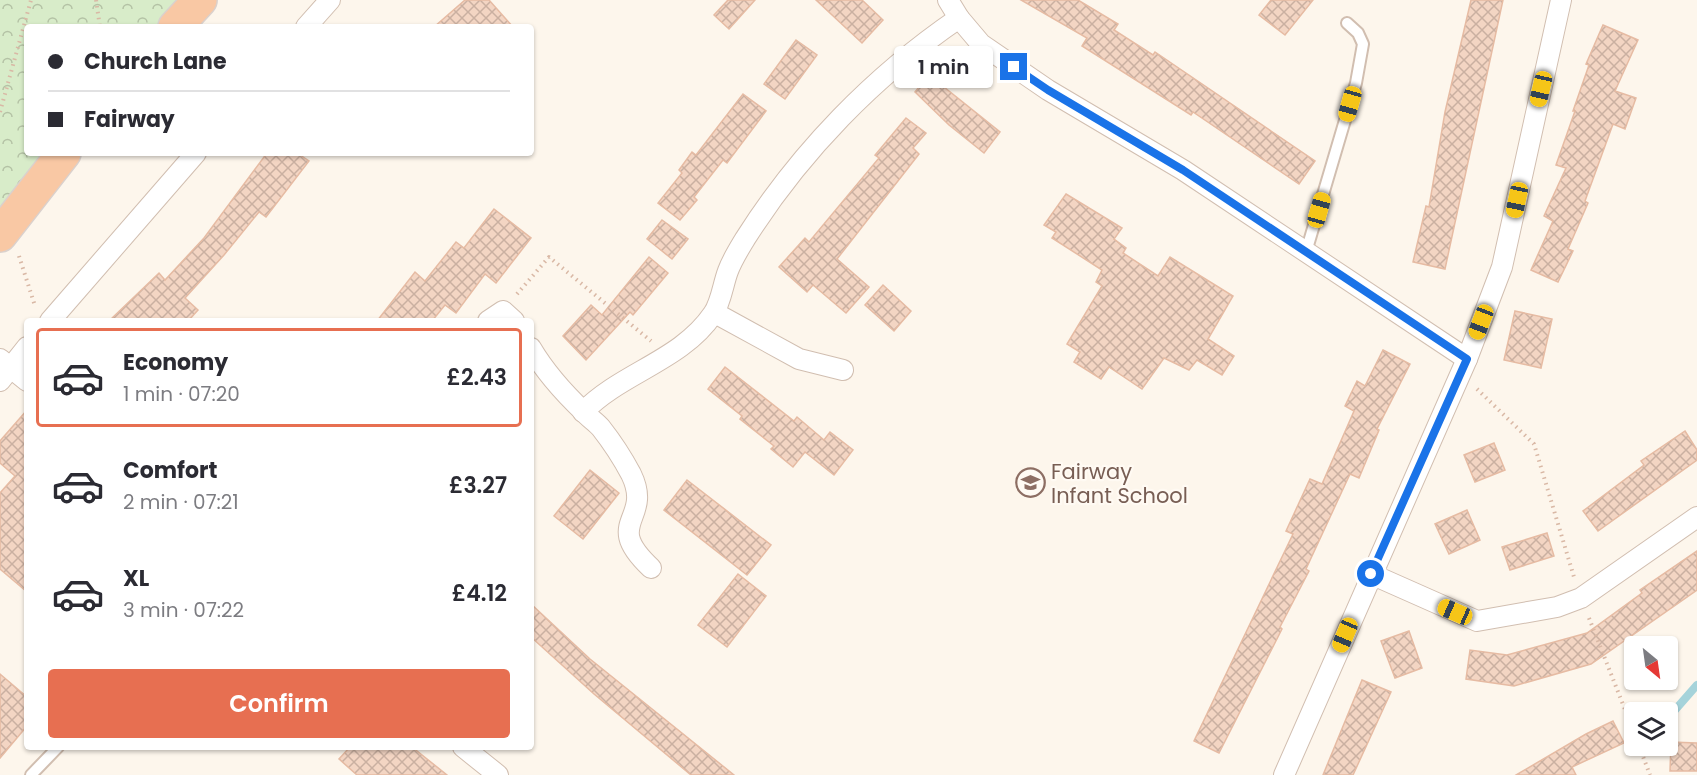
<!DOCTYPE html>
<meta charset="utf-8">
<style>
body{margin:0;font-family:Poppins,sans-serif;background:#f7f7f7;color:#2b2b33;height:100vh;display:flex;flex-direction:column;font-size:22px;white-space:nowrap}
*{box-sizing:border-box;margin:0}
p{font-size:20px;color:#7c7c81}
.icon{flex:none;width:33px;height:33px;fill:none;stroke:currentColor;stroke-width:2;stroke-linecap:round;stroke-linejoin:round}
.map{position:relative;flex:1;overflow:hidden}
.sheet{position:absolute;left:24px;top:318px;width:510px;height:432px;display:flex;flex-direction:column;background:#fff;border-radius:6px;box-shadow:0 2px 4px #0004}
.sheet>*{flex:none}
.top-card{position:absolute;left:24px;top:24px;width:510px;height:132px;border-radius:6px;box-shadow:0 2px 4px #0004;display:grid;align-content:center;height:132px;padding:0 24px;background:#fff}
.needle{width:39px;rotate:151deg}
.tools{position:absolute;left:1624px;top:636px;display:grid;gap:12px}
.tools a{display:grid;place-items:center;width:54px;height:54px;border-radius:6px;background:#fff;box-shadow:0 2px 4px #0004;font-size:30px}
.end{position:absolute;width:27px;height:27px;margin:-14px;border:8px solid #1a73e8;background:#fff;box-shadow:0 0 0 3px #fff}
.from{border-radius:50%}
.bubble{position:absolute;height:42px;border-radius:6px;background:#fff;box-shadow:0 2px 4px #0004;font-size:20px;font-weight:600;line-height:42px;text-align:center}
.car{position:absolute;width:18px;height:36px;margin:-18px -9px;border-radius:8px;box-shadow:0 0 4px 2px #0007;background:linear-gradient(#f5c518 24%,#345 0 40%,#f5c518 0 76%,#345 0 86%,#f5c518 0)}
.top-card b{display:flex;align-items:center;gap:21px;height:57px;font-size:22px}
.top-card b+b{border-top:2px solid #e1e1e2}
.top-card i{width:15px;height:15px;background:#2b2b33}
ul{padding:10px 0 0;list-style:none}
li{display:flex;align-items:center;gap:18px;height:99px;margin:0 12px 9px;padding:0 12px;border:3px solid transparent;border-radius:6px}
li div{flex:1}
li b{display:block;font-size:22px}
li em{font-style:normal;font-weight:600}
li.current{border-color:#e76f51}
li>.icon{width:54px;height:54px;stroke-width:1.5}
.cta{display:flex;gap:12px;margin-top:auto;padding:12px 24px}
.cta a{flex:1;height:69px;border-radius:6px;background:#e76f51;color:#fff;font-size:24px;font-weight:600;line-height:69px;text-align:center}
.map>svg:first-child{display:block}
.forest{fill:url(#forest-crowns)}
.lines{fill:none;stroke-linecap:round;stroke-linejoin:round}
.stream{stroke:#a5d3da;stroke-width:8}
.building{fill:url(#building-cross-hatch);stroke:#e6bba3;stroke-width:1.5}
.service-casing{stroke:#d1beb0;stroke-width:14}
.minor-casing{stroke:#d1beb0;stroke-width:22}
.trunk-casing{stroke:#dad1cd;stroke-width:36}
.path{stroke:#d9b8a5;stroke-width:4;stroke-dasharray:1.5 4.5;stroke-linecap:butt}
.service{stroke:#fff;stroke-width:10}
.minor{stroke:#fff;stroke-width:20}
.trunk{stroke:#f9c8a4;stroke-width:33}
.route{stroke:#1a73e8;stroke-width:8}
.labels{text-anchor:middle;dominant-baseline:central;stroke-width:4.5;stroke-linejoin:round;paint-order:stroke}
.education-label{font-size:21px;fill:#785e54;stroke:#fffaf3;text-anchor:start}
</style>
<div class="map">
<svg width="1697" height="775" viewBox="0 0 1697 775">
<defs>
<pattern id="forest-crowns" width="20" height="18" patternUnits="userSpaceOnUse" patternTransform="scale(1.5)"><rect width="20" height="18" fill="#d8ecc9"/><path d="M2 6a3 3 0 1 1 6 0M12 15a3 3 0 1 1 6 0" fill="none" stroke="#b4c2a5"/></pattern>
<pattern id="building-cross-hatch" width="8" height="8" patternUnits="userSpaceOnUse" patternTransform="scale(1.5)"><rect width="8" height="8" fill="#f3d5c3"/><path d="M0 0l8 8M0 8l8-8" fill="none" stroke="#cab0a1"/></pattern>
</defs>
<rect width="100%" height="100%" fill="#fdf6ec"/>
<polygon class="forest" points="0,0 200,0 175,27 27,27 27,153 64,153 0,235"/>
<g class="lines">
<polyline class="stream" points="1668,718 1697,685"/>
</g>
<g class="building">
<polygon points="465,0 489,0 513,27 434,27"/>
<polygon points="728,0 755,0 729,29 714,15"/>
<polygon points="816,0 862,0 883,20 862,43"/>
<polygon points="1021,0 1078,0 1118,24 1114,30 1153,55 1155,52 1315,161 1299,184 1193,112 1191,115 1082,46 1087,38"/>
<polygon points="1271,0 1313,0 1285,35 1259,15"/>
<polygon points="1471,0 1503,0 1445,269 1413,262 1426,206 1429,207 1445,112"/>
<polygon points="1603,25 1638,40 1615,91 1636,98 1625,129 1613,124 1585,201 1588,203 1568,249 1573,251 1558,282 1531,270 1553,221 1544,216 1566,168 1556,165 1575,111 1573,111 1589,65 1586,64"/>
<polygon points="796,40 817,55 785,99 764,84"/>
<polygon points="929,75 1000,132 984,153 949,125 915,92"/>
<polygon points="743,94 766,111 727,163 723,160 694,197 697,200 680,220 658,203 682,173 679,170 692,152 696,155"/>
<polygon points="906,118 926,133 913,148 919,154 837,259 869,287 846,313 813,285 807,292 779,267 805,238 809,242 879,158 875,155"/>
<polygon points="267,153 297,153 309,161 266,217 259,212 224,255 185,298 198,310 188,321 109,321 159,273 165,280 204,238"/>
<polygon points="1066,194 1122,228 1114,239 1126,248 1123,253 1158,276 1170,257 1233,296 1208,339 1234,356 1222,375 1197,360 1189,370 1164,358 1142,389 1109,367 1101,379 1074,362 1080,352 1067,344 1102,286 1096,282 1102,270 1052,238 1056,232 1044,225"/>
<polygon points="494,209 531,238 496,283 485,274 456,313 445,305 432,321 377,321 415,272 425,281 456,242 464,248"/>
<polygon points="662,220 688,239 672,259 647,239"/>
<polygon points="649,257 668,273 633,315 630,312 586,360 563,336 591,305 602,315"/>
<polygon points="883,285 911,311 894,331 865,305"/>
<polygon points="1515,311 1552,319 1541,368 1504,360"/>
<polygon points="1383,350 1410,364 1377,429 1379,430 1359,478 1350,474 1306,569 1309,571 1280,627 1282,629 1219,753 1194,741 1293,534 1286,531 1310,479 1322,484 1354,411 1345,406 1357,381 1365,386"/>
<polygon points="725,367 794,421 797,417 824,440 830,432 853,450 834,475 805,452 793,467 771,449 774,446 740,419 742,416 708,389"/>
<polygon points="27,410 27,592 0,569 0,493 15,476 0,463 0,441"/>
<polygon points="1685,431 1697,450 1697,460 1598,531 1583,511 1644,465 1641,461"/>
<polygon points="1494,443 1505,470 1475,482 1464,455"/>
<polygon points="590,470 619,493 583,539 554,516"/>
<polygon points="687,480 771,545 747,575 664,510"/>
<polygon points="1467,510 1480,540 1449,554 1435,524"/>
<polygon points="1547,533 1554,556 1510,570 1502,547"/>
<polygon points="1697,551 1697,590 1591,664 1514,686 1466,679 1470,650 1507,655 1587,633 1642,593 1640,590"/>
<polygon points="738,574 766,596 727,647 698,625"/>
<polygon points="531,604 590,659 734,775 691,775 594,694 531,637"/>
<polygon points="1409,631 1422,668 1395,678 1381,641"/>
<polygon points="0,674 27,697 27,726 0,758"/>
<polygon points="1362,680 1391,692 1353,775 1323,775"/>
<polygon points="1613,721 1624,743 1572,767 1576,775 1516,775 1586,734"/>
<polygon points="1671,742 1697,743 1697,771 1670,771"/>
<polygon points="350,747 412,747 447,775 357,775 339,759"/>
</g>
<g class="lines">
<defs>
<g id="service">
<polyline points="1306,252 1356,83 1363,44 1358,33 1347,23"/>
<polyline points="31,775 58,747"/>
</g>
<g id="minor">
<polyline points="948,0 959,18 981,44 1048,90 1183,170 1467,359"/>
<polyline points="306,27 330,0"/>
<polyline points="715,313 799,359 843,370"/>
<polyline points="50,321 196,153"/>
<polyline points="488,321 503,311 514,321"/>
<path d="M531,348C544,370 565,394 584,412C589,418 596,422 601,428C612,442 623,459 631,474C654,521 601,521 651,568"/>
<polyline points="0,359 27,381"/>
<polyline points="0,381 27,347"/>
<path d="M583,412C622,372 681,361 713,314C721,303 723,284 728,271C732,260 739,249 745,239C800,152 874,76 959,18"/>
<polyline points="1371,574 1477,621 1557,607 1581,598 1697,517"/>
<polyline points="463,747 498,775"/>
<polyline points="1284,775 1467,359 1502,267 1561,0"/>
</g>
<g id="trunk">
<polyline points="175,27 200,0"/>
<polyline points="0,235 64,153"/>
</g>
</defs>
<use href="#service" class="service-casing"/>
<use href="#minor" class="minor-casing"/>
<use href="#trunk" class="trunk-casing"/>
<g class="path">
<polyline points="96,0 100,27"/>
<polyline points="0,112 31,0"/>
<polyline points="19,256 35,306"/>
<polyline points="517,294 549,257 651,341"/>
<polyline points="1477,389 1534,444 1574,577"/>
<polyline points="1589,618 1635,735"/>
<polyline points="1639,746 1650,775"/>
</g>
<use href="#service" class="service"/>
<use href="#minor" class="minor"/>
<use href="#trunk" class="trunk"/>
</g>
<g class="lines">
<polyline class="route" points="1014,67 1048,90 1183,170 1467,359 1371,574"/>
</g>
<defs>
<symbol id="school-ring" viewBox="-11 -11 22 22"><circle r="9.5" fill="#fffaf3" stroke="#8d6e63" stroke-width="1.5"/><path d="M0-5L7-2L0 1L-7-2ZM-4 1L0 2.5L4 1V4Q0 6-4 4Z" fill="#8d6e63"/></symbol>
</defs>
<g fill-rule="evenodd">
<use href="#school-ring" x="1014" y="466" width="33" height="33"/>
</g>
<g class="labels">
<g class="education-label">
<text x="1051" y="471">Fairway<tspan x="1051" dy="24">Infant School</tspan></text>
</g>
</g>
</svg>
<div class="tools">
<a><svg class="needle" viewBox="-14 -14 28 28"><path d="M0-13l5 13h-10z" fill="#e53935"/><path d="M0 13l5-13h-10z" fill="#7c7c81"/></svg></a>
<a><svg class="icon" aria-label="layers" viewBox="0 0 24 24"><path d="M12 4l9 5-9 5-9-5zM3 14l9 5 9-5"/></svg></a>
</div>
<i class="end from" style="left:1371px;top:574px"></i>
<i class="end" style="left:1014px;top:67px"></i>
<div class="bubble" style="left:894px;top:46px;width:99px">1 min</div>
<i class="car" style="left:1541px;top:89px;rotate:193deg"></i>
<i class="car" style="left:1350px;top:104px;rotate:196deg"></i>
<i class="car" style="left:1517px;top:200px;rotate:192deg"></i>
<i class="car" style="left:1319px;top:210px;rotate:16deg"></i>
<i class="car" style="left:1481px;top:322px;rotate:201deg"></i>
<i class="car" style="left:1455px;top:612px;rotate:294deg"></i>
<i class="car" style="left:1345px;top:635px;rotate:203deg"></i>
<div class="top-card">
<b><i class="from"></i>Church Lane</b>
<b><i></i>Fairway</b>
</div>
<section class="sheet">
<ul>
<li class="current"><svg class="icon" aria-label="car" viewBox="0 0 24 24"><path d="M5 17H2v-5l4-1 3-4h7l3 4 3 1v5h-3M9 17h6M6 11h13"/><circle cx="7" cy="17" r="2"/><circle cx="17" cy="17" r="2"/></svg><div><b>Economy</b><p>1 min · 07:20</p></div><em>£2.43</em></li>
<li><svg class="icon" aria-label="car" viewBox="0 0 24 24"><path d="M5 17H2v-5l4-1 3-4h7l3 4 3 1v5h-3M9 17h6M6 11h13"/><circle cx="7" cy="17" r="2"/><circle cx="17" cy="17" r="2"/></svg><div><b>Comfort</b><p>2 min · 07:21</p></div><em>£3.27</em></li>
<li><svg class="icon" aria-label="car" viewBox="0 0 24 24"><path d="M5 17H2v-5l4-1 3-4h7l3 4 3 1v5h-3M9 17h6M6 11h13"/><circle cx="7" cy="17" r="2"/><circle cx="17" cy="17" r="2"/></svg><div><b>XL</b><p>3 min · 07:22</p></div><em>£4.12</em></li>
</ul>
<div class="cta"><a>Confirm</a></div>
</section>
</div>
